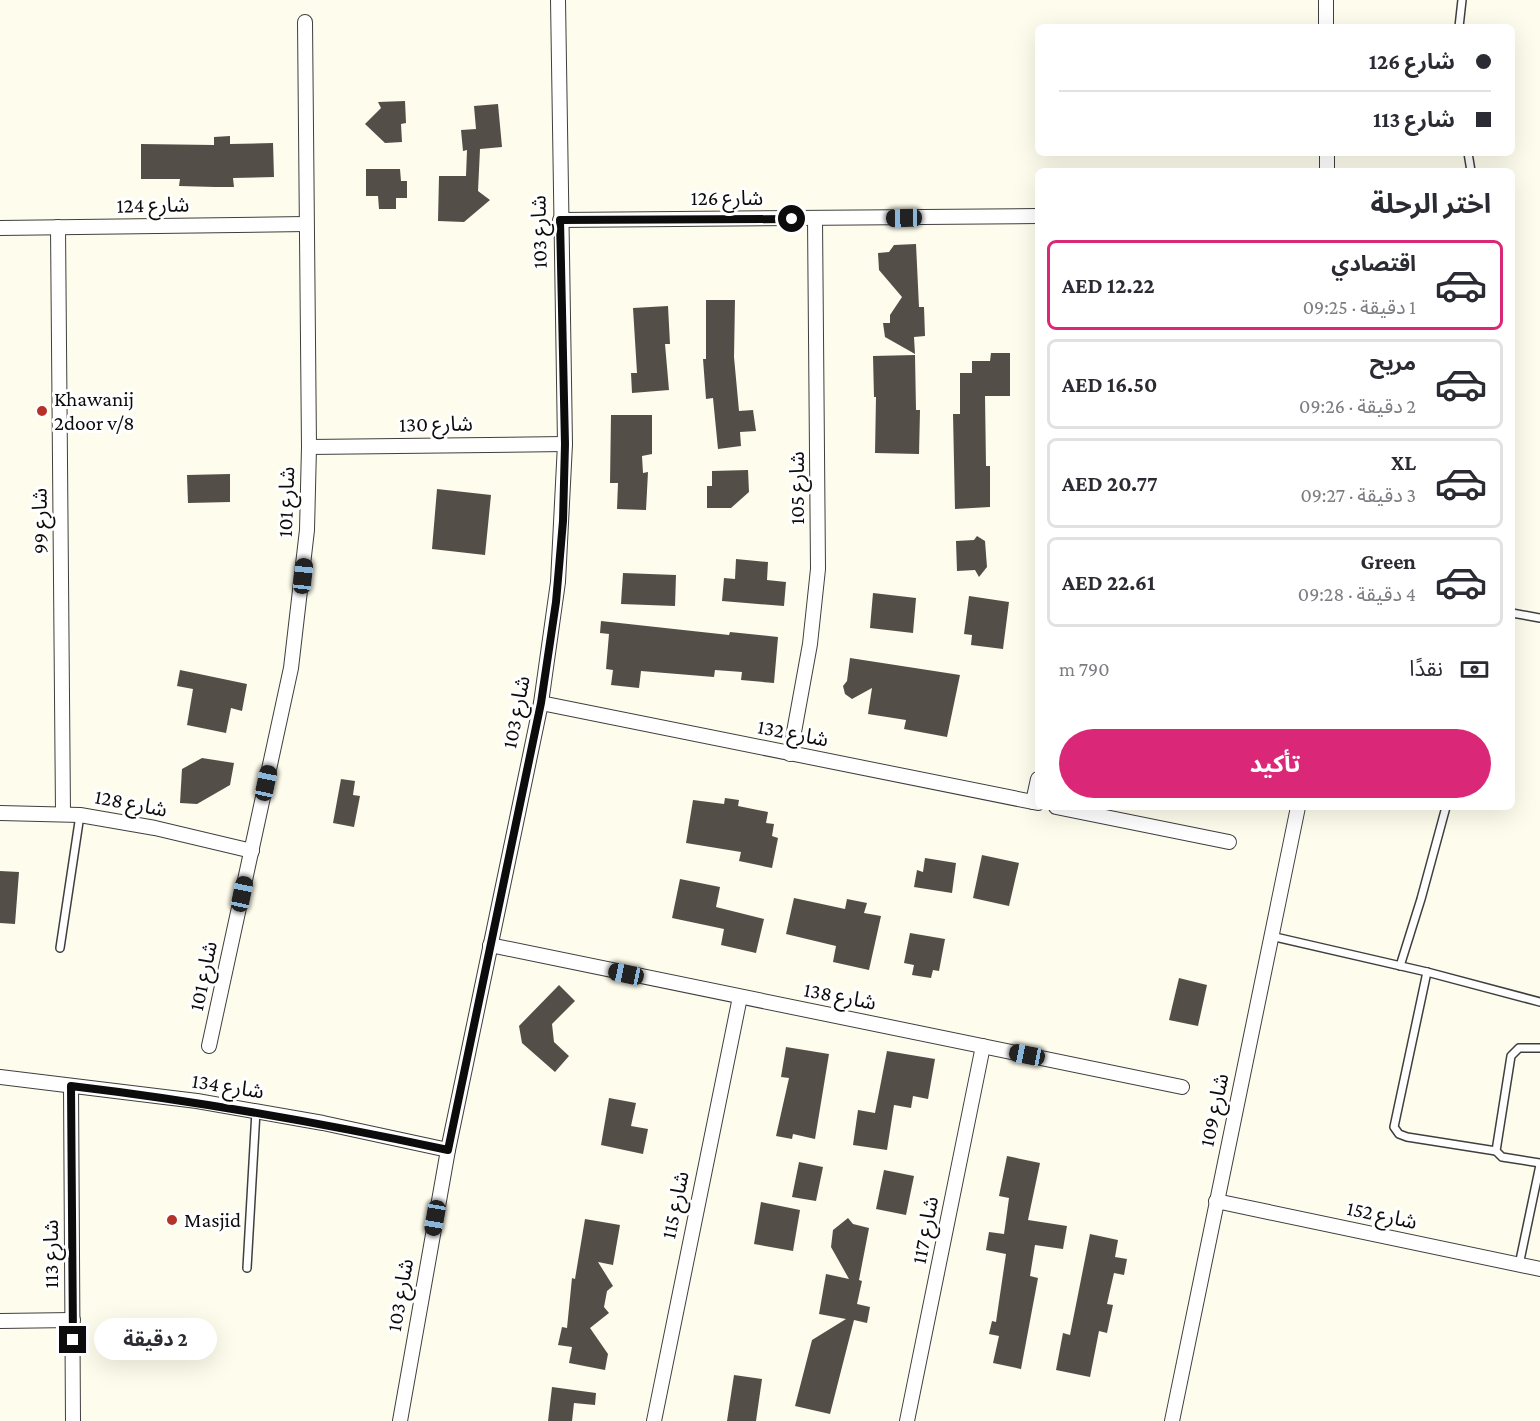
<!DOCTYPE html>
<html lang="ar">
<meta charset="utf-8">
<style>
body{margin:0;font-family:"Crimson Pro","Noto Sans Arabic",serif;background:#f2f2f3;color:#2b2b33;direction:rtl;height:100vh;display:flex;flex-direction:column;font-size:22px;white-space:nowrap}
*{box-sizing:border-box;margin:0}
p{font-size:20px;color:#7c7c81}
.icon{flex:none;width:33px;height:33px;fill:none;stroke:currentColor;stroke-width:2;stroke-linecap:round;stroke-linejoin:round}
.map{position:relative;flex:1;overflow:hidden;direction:ltr}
.sheet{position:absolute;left:1035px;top:168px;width:480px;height:642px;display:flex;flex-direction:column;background:#fff;border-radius:9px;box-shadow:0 6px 24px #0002;direction:rtl}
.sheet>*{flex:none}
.banner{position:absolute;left:1035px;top:24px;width:480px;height:132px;border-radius:9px;box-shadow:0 6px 24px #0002;direction:rtl;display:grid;align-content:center;height:132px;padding:0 24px;background:#fff}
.end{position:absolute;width:27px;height:27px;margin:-14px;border:8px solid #0c0c0c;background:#fff;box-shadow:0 0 0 3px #fff}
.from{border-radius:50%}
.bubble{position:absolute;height:42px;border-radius:21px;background:#fff;box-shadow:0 6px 24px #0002;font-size:20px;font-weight:700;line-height:42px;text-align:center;direction:rtl}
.car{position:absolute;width:18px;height:36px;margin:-18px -9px;border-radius:8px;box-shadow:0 0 4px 2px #0007;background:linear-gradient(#222 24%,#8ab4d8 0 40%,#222 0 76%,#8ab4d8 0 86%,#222 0)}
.banner b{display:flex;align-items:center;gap:21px;height:57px;font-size:22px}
.banner b+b{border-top:2px solid #e1e1e2}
.banner i{width:15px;height:15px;background:#2b2b33}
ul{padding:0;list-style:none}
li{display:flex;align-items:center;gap:18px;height:90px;margin:0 12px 9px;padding:0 12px;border:3px solid #e1e1e2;border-radius:9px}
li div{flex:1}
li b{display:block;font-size:22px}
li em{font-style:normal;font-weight:700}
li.selected{border-color:#db2777}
li>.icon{width:54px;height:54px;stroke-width:1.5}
h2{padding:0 24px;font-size:27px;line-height:72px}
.pay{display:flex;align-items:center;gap:15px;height:66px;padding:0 24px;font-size:22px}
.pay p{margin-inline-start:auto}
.cta{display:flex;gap:12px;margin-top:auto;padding:12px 24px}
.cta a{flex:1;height:69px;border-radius:36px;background:#db2777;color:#fff;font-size:24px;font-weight:700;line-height:69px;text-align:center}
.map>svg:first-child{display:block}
.building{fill:#544e49}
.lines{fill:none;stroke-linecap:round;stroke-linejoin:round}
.lane-casing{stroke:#3f3f3f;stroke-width:10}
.street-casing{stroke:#3f3f3f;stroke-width:16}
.lane{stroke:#fff;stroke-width:7}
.street{stroke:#fff;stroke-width:14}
.route{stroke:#0c0c0c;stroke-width:8}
.poi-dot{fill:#b5322b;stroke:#fff;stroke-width:2}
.labels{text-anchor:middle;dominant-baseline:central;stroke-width:6;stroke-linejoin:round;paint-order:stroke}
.street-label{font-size:21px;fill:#0c0c0c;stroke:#fff}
.poi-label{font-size:21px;fill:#0c0c0c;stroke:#fff;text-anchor:start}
</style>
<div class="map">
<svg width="1540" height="1421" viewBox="0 0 1540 1421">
<rect width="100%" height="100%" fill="#fefcec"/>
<g class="building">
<polygon points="405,101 406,123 401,124 402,142 385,143 365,124 381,108 378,102"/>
<polygon points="498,104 502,147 480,149 478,191 490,200 464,222 438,221 439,176 466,176 467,150 463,151 461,130 476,129 474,106"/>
<polygon points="230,136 230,144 273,143 274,177 233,178 234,187 215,187 179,186 180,179 141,179 141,144 214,145 214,137"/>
<polygon points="366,169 400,169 401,181 407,181 407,198 396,198 396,209 379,209 378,196 366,196"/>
<polygon points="916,244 919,307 924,307 925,336 914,337 915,354 885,337 883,323 890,323 890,315 902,297 879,270 878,253 889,252 894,245"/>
<polygon points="706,300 735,300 734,357 739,411 753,410 756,431 740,432 741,446 718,449 713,398 706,399 703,359 706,359"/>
<polygon points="668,306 670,344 665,344 669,390 632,393 631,373 637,373 633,308"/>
<polygon points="991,353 1010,353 1010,396 985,396 986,466 990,466 990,507 955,509 953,414 960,414 960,373 972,373 972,361 990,361"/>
<polygon points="915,355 916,410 920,410 919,454 875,453 876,397 874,397 873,356"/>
<polygon points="611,415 652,415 652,454 642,456 643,473 648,472 646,510 617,509 618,483 610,483"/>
<polygon points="748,470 749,492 731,508 707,508 707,486 712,486 712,471"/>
<polygon points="230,474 230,502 188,503 187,475"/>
<polygon points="437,489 491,495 485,555 432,549"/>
<polygon points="977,536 985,541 987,567 979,577 975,570 957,571 956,541 974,540"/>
<polygon points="736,559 768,562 767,580 786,582 784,606 722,601 724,578 735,579"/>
<polygon points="623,573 676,575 675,606 621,604"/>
<polygon points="873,593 916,598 913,633 870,628"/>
<polygon points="969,596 1009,602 1003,649 971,645 972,635 964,634"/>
<polygon points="601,621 729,635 730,632 778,637 774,683 741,680 742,672 715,670 714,677 641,671 639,688 611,685 613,670 606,669 609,634 600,633"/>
<polygon points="850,658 960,675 947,737 904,729 906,720 868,714 872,688 852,699 845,694 843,686 847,681"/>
<polygon points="180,670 247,684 242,711 231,708 226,733 187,725 193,689 177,686"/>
<polygon points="202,758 234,763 230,785 197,804 180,803 182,769"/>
<polygon points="341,779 355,781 353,795 360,796 354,827 333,823"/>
<polygon points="725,798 739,800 738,806 768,812 766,823 774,824 772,836 778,838 772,868 739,861 741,852 686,843 693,800 724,804"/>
<polygon points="982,855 1019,863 1009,906 973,898"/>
<polygon points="925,858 956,863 952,893 914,887 917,870 923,872"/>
<polygon points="0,871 19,872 15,924 0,923"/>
<polygon points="680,879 720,887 716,907 764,919 756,953 721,945 724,929 672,918"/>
<polygon points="794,898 845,909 847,899 867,903 864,913 881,916 869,970 833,962 836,946 786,934"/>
<polygon points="910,933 945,939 939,971 933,970 931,978 912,975 914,965 904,963"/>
<polygon points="1179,978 1207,985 1198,1026 1169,1020"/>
<polygon points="559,985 575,1001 552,1024 554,1042 569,1056 555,1072 522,1043 519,1026"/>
<polygon points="786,1047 829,1054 815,1139 793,1134 792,1139 776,1136 789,1078 781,1077"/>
<polygon points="887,1051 935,1059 928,1099 913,1096 911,1108 894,1105 887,1150 853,1145 858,1110 875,1113"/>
<polygon points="609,1098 636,1103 631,1126 648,1129 643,1154 601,1145"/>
<polygon points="1007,1156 1040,1163 1028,1220 1067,1226 1063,1249 1035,1245 1030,1276 1038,1278 1021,1369 993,1363 999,1336 989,1334 992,1321 996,1322 1006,1254 986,1250 989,1232 1004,1234 1009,1198 999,1196"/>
<polygon points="799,1162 823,1167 816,1201 792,1197"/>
<polygon points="884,1170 914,1176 906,1215 876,1209"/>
<polygon points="761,1202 800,1210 793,1251 754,1244"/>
<polygon points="848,1218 853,1224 869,1228 859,1280 862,1281 857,1304 870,1307 867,1323 854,1320 830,1414 795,1406 812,1340 846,1319 819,1314 826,1274 849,1279 831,1247 833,1230"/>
<polygon points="585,1219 620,1225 613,1265 598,1262 613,1286 607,1291 604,1307 609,1313 590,1328 608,1354 605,1370 569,1363 572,1347 558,1345 562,1327 567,1328 572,1278 575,1279"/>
<polygon points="1090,1234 1118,1240 1115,1257 1127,1259 1124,1275 1114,1273 1107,1304 1113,1305 1107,1333 1099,1331 1090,1377 1056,1370 1063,1333 1070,1335"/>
<polygon points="734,1375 762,1379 756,1421 727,1421"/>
<polygon points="552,1387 596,1393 595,1405 574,1403 572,1421 548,1421"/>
</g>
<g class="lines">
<defs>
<g id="lane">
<polyline points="1459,27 1462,0"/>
<polyline points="1468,153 1471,171"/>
<polyline points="1512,613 1540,618"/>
<polyline points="1271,936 1427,972 1540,1002"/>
<polyline points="60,948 80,815"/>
<polyline points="1400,966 1421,899 1446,807"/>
<polyline points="1427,972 1394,1127 1399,1134 1407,1137 1496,1151"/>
<polyline points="1540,1048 1519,1048 1511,1056 1496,1151 1502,1157 1540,1163"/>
<polyline points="1519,1265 1540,1165"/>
<polyline points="247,1268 256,1111"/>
</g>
<g id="street">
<polyline points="1326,0 1326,27"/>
<polyline points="1327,153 1327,171"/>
<polyline points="560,220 1038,216"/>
<polyline points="58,227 63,813"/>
<polyline points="0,228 306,224"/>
<polyline points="309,447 565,444"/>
<polyline points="541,703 1038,803"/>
<polyline points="790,754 810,644 818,569 815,219"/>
<polyline points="1033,802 1038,779"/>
<polyline points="1056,807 1229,842"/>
<polyline points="0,813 80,815 155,828 252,851"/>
<polyline points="490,945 1182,1087"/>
<polyline points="209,1046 291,668 307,530 309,447 305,22"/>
<polyline points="0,1077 197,1101 323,1123 448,1150"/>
<polyline points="71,1086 73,1421"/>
<polyline points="1216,1201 1540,1269"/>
<polyline points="0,1321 73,1320"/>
<polyline points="400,1421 448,1150 541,703 558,582 565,444 558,0"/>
<polyline points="654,1421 740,997"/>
<polyline points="907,1421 983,1046"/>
<polyline points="1172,1421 1298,807"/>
</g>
</defs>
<use href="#lane" class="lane-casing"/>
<use href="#street" class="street-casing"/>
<use href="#lane" class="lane"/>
<use href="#street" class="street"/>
</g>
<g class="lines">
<path class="route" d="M73,1340L71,1086C198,1101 322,1123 448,1150L541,703L556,602L563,521L565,444L560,220L792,219"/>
</g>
<g class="poi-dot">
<circle cx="42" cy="411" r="6"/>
<circle cx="172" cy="1220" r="6"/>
</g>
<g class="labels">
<g class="street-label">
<text x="727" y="198">شارع 126</text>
<text transform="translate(153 205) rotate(-1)">شارع 124</text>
<text transform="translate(539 232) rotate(-91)">شارع 103</text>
<text transform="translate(436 424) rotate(-1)">شارع 130</text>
<text transform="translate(797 488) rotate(-90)">شارع 105</text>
<text transform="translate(286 502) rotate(-88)">شارع 101</text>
<text transform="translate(40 521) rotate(-91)">شارع 99</text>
<text transform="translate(516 712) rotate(-79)">شارع 103</text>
<text transform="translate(793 733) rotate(11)">شارع 132</text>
<text transform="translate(131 803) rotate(11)">شارع 128</text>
<text transform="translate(203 976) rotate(-78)">شارع 101</text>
<text transform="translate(840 996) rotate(11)">شارع 138</text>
<text transform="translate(228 1086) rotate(9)">شارع 134</text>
<text transform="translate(1214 1110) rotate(-78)">شارع 109</text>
<text transform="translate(675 1205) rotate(-78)">شارع 115</text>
<text transform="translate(1382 1215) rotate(12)">شارع 152</text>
<text transform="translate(925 1230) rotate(-79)">شارع 117</text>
<text transform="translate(51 1254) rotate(-90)">شارع 113</text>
<text transform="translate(400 1295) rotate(-80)">شارع 103</text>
</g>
<g class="poi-label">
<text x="54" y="399">Khawanij<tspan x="54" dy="24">2door v/8</tspan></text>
<text x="184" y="1220">Masjid</text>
</g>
</g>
</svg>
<i class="end from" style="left:792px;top:219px"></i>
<i class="end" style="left:73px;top:1340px"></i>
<div class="bubble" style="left:94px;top:1318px;width:123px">2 دقيقة</div>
<i class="car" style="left:904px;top:218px;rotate:269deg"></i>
<i class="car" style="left:303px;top:576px;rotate:6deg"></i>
<i class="car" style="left:266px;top:783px;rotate:12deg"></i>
<i class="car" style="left:242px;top:894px;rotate:12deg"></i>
<i class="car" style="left:626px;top:974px;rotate:282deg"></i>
<i class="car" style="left:1027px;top:1055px;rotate:281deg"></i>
<i class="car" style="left:435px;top:1218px;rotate:190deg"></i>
<div class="banner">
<b><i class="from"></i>شارع 126</b>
<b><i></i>شارع 113</b>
</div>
<section class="sheet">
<h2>اختر الرحلة</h2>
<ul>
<li class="selected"><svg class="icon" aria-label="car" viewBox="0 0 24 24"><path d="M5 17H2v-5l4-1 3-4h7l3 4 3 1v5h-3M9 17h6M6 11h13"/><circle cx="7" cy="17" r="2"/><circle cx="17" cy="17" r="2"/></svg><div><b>اقتصادي</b><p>1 دقيقة · 09:25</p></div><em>AED 12.22</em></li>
<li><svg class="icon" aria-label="car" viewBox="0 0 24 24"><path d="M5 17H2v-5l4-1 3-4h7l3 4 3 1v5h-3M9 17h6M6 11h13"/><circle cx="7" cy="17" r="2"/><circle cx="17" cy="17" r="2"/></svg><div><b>مريح</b><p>2 دقيقة · 09:26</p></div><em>AED 16.50</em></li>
<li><svg class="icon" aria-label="car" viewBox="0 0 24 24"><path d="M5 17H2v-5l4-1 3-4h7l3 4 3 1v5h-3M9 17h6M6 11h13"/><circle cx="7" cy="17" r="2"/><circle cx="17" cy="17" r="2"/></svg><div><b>XL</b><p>3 دقيقة · 09:27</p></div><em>AED 20.77</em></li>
<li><svg class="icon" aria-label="car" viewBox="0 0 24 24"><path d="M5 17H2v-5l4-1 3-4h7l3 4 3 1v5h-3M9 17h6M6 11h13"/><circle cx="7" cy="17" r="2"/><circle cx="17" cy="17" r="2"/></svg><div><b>Green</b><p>4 دقيقة · 09:28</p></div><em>AED 22.61</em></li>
</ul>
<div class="pay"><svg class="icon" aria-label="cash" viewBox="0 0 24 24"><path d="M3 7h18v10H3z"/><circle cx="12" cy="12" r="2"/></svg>نقدًا<p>790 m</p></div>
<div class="cta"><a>تأكيد</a></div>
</section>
</div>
